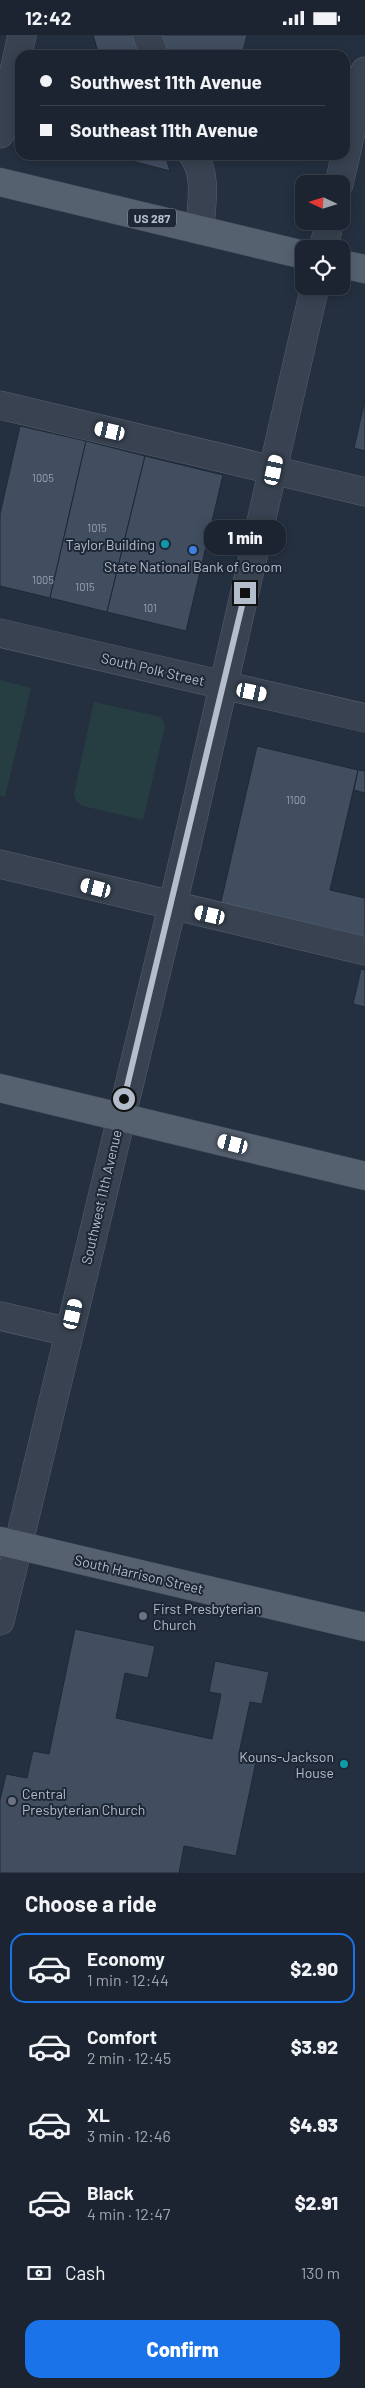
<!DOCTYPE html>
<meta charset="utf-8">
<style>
body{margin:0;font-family:Barlow,sans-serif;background:#28303c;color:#f1f3f6;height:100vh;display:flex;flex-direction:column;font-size:19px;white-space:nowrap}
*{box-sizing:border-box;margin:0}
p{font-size:16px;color:#a0a4ab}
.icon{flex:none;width:28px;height:28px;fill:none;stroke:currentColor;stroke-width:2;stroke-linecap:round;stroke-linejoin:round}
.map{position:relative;height:1838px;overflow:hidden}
.side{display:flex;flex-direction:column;background:#1b2430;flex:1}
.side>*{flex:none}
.hud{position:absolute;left:15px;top:15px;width:335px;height:110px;border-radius:15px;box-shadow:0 2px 12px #0003,0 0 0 1px #39414c;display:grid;align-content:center;height:110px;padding:0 25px;background:#1b2430}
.needle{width:32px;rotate:274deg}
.fabs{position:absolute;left:295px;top:140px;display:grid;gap:10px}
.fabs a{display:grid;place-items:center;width:55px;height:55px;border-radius:10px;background:#1b2430;box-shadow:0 2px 12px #0003,0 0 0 1px #39414c;font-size:25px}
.end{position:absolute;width:22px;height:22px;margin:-11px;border:6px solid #b4bdcb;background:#111;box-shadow:0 0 0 2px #111}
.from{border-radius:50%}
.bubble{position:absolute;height:35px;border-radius:15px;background:#1b2430;box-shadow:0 2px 12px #0003,0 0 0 1px #39414c;font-size:16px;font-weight:800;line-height:35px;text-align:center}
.car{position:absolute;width:15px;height:30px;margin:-15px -8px;border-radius:6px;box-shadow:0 0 4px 1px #0007;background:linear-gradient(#fff 24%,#345 0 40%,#fff 0 76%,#345 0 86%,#fff 0)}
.hud b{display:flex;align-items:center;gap:18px;height:48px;font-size:19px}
.hud b+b{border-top:1px solid #39414c}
.hud i{width:12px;height:12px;background:#f1f3f6}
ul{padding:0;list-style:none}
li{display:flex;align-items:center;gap:15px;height:70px;margin:0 10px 8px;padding:0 15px;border:2px solid transparent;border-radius:15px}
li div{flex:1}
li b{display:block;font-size:19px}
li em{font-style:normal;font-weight:800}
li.current{border-color:#1a73e8}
li>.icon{width:45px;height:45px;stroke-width:1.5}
h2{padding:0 25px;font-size:22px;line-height:60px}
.pay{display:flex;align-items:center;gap:12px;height:55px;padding:0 25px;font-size:19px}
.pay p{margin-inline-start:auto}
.button{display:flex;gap:10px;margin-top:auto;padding:10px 25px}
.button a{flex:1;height:58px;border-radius:15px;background:#1a73e8;color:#fff;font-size:20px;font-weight:800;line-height:58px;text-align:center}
.status{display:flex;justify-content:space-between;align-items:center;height:35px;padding:0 25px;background:#1b2430;direction:ltr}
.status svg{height:14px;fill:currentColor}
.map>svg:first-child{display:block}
.green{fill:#263e41}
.building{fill:#404e60;stroke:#1f2937}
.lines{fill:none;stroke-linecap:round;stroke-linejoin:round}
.minor-casing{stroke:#56606e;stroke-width:29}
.major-casing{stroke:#414b59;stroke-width:29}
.minor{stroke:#384250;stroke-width:28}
.major{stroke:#566170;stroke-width:28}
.route{stroke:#b4bdcb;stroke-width:6}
.culture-dot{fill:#0f9aa8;stroke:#1d2735;stroke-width:2}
.shop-dot{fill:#3f7fe0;stroke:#1d2735;stroke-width:2}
.worship-dot{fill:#6b7280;stroke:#1d2735;stroke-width:2}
.labels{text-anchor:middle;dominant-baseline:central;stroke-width:4;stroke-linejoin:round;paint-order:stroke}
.number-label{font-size:11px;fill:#97a1b0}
.shield{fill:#1d2735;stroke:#87909e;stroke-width:1}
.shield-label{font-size:12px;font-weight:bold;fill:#b4bdcb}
.poi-label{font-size:14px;fill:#b4bdcb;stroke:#1d2735;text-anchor:end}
.street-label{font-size:14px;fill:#b4bdcb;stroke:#1d2735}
</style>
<div class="status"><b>12:42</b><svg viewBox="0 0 49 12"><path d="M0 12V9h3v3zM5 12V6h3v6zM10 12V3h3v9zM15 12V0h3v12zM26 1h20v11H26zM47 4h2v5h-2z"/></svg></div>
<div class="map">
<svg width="365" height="1838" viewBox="0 0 365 1838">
<rect width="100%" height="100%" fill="#243040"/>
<g class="green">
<polygon points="0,645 31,653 5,762 0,761"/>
<polygon points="94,667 161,682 165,691 143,785 83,771 76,766 74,758"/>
</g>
<g class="building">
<polygon points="93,0 247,0 242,20 99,20"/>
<polygon points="130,120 165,120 170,136 132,126"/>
<polygon points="365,365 365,416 354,413"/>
<polygon points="20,391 86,406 50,563 0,551 0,479"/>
<polygon points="86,406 145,421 107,577 50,563"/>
<polygon points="145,421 223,440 186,596 107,577"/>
<polygon points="257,711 358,735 330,855 365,863 365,904 220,871"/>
<polygon points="358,735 365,736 365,758 354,755"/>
<polygon points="361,934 365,935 365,972 353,969"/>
<polygon points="75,1594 155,1611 148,1643 125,1638 116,1683 212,1704 221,1659 209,1657 215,1626 269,1637 262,1669 250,1667 239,1718 257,1722 236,1821 184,1811 179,1838 0,1838 0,1765 6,1739 27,1743 33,1716 49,1719"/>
</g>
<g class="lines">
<defs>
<g id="minor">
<polyline points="147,0 154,20"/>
<polyline points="0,99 22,0"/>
<path d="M193,120C208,141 201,170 200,195"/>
<polyline points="339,149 365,36"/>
<polyline points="323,214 330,186"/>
<polyline points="0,370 365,457"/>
<polyline points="0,598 365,683"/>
<polyline points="0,829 365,916"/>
<polyline points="0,1281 69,1297"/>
<polyline points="0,1586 186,814 315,251"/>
</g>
<g id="major">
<polyline points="0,147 304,220"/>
<polyline points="341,229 365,234"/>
<polyline points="0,1053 365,1141"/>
<polyline points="0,1506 365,1592"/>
</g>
</defs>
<use href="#minor" class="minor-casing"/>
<use href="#major" class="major-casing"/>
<use href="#minor" class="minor"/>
<use href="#major" class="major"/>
</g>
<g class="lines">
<polyline class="route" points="124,1064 245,558"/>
</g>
<g class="culture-dot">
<circle cx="165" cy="509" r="5"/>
<circle cx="344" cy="1729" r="5"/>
</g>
<circle class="shop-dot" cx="193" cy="515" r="5"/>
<g class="worship-dot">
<circle cx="143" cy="1581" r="5"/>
<circle cx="12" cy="1766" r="5"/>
</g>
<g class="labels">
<g class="number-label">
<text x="43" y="442">1005</text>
<text x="97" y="492">1015</text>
<text x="43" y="544">1005</text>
<text x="85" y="551">1015</text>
<text x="150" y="572">101</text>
<text x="296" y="764">1100</text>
</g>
<rect class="shield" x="128" y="173.5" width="48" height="19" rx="4"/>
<g class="shield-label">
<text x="152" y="183">US 287</text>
</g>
<g class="poi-label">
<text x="155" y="509">Taylor Building</text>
<text x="193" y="531" text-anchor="middle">State National Bank of Groom</text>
<text x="153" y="1573" text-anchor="start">First Presbyterian<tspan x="153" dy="16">Church</tspan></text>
<text x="334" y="1721">Kouns-Jackson<tspan x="334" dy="16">House</tspan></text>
<text x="22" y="1758" text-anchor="start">Central<tspan x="22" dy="16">Presbyterian Church</tspan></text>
</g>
<g class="street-label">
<text transform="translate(153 634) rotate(13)">South Polk Street</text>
<text transform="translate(101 1162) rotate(-77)">Southwest 11th Avenue</text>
<text transform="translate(139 1539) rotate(13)">South Harrison Street</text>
</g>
</g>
</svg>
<div class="fabs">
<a><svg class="needle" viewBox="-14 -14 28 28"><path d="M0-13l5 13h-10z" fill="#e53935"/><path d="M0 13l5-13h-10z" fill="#a0a4ab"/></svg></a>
<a><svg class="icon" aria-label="locate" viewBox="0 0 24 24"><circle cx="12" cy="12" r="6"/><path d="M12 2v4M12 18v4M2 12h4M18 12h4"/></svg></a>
</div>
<i class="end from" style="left:124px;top:1064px"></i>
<i class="end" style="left:245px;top:558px"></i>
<div class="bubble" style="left:204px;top:485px;width:82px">1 min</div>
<i class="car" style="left:110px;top:396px;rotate:283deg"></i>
<i class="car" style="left:274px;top:435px;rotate:12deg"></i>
<i class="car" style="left:252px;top:657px;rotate:102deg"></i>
<i class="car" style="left:96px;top:853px;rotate:284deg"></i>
<i class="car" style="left:210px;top:880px;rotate:283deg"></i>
<i class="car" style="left:233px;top:1109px;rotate:284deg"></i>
<i class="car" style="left:73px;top:1279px;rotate:13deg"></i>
<div class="hud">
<b><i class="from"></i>Southwest 11th Avenue</b>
<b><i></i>Southeast 11th Avenue</b>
</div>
</div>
<section class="side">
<h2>Choose a ride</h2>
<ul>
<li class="current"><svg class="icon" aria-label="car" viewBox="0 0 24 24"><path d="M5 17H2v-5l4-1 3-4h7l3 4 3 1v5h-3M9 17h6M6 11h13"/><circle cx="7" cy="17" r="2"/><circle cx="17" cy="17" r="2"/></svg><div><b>Economy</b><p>1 min · 12:44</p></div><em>$2.90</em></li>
<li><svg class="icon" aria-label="car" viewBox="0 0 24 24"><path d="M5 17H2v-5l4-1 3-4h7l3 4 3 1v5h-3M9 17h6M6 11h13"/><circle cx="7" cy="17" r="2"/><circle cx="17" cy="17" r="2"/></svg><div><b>Comfort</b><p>2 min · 12:45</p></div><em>$3.92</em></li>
<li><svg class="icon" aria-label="car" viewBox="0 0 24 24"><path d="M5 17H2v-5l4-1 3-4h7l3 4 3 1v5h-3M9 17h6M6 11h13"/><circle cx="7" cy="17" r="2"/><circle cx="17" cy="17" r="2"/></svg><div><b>XL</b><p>3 min · 12:46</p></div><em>$4.93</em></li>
<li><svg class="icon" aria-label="car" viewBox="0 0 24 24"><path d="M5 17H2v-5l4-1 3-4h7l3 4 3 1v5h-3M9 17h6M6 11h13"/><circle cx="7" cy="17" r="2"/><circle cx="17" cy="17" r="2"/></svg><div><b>Black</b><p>4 min · 12:47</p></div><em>$2.91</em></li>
</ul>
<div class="pay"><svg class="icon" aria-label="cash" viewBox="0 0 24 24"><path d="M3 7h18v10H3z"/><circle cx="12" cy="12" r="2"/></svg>Cash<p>130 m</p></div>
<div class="button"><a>Confirm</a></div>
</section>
